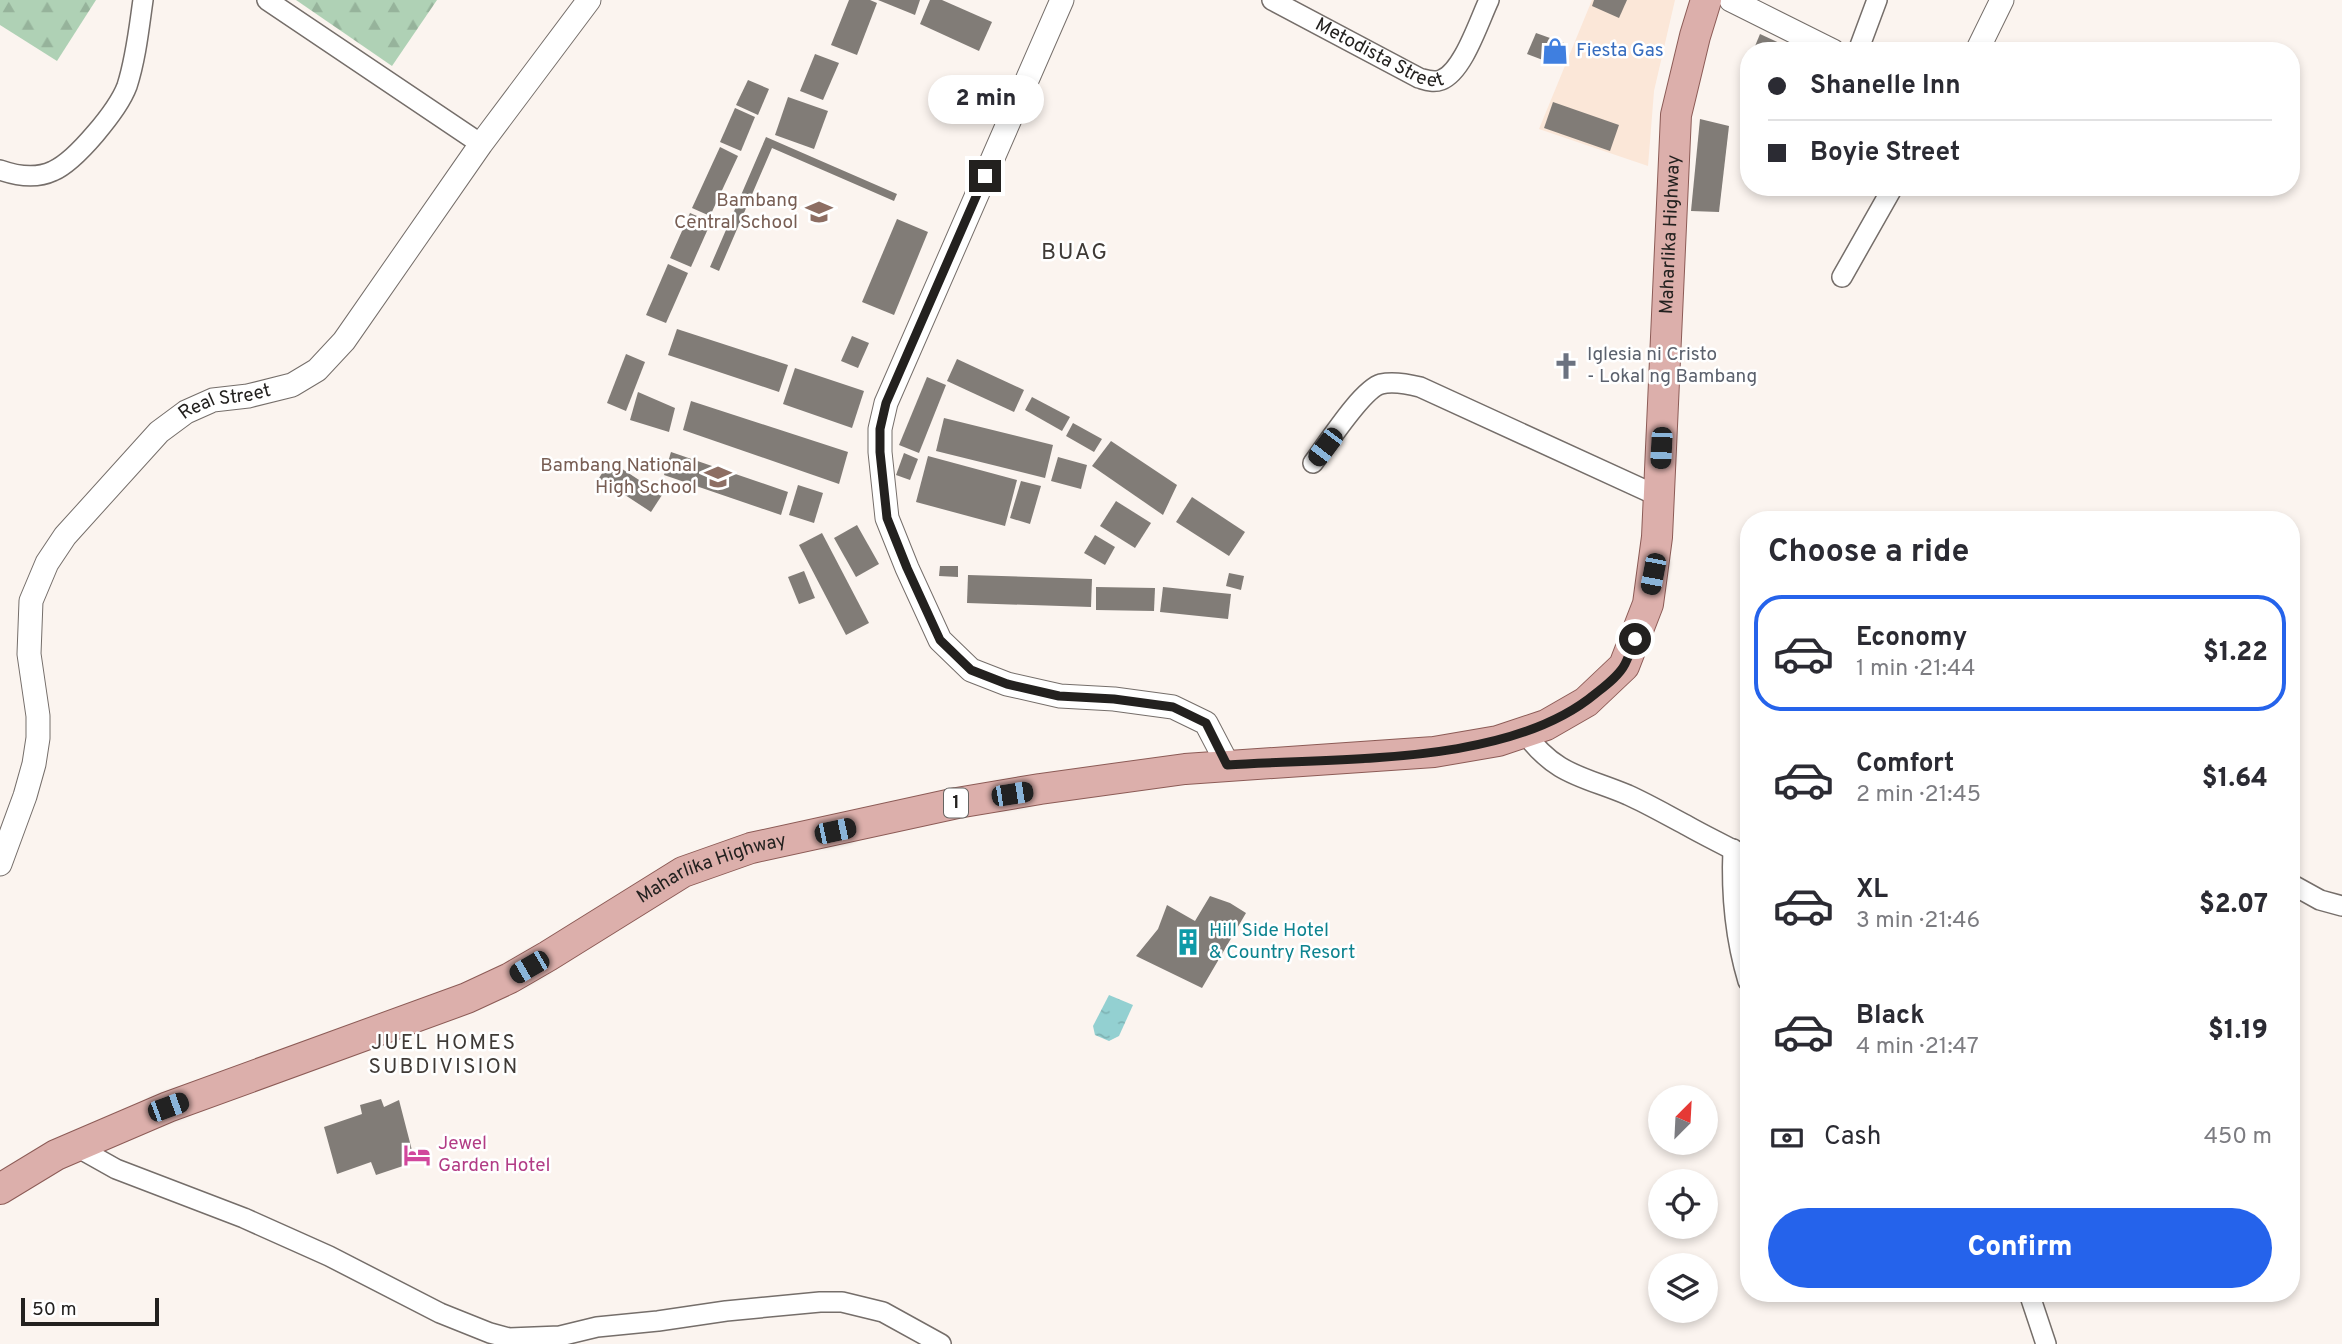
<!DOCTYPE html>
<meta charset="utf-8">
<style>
body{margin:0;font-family:Overpass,sans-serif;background:#f2f2f3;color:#2b2b33;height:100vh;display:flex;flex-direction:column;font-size:26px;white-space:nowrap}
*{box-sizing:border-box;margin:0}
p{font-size:23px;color:#7c7c81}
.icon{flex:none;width:38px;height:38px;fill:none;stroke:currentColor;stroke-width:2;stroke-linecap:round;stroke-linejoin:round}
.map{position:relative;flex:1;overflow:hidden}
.side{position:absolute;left:1740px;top:511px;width:560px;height:791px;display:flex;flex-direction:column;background:#fff;border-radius:28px;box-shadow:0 4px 10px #0003}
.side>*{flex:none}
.guide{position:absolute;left:1740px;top:42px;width:560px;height:154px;border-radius:28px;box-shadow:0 4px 10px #0003;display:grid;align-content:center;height:154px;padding:0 28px;background:#fff}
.needle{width:46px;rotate:24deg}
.buttons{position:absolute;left:1648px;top:1085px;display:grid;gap:14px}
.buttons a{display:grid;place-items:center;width:70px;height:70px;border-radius:50%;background:#fff;box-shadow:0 4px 10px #0003;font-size:35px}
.scale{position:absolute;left:21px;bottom:18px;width:138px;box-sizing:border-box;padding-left:7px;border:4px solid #23211f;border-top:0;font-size:19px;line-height:24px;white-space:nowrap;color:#23211f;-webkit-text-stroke:5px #fff;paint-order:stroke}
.end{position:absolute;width:32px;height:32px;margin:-16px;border:9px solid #23211f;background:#fff;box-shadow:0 0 0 4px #fff}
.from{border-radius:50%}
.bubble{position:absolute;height:49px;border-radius:24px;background:#fff;box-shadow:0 4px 10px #0003;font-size:23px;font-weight:800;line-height:49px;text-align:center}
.car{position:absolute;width:21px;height:42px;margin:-21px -10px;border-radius:9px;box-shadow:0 0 5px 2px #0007;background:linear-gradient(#222 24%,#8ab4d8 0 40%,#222 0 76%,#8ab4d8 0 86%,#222 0)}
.guide b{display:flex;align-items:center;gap:24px;height:66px;font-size:26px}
.guide b+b{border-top:2px solid #e1e1e2}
.guide i{width:18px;height:18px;background:#2b2b33}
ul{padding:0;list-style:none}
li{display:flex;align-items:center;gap:21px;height:116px;margin:0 14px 10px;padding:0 14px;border:4px solid transparent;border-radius:28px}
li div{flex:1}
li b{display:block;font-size:26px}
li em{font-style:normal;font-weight:800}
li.current{border-color:#2563eb}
li>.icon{width:63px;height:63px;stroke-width:1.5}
h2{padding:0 28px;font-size:32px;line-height:84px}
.pay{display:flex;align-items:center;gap:18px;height:77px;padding:0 28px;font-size:26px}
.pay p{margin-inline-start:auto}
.action{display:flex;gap:14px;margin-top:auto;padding:14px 28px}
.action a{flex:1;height:80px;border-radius:42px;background:#2563eb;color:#fff;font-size:28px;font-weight:800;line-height:80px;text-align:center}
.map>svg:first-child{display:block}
.commercial{fill:#fbe7d8}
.forest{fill:url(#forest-firs)}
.water{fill:url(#water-ripples)}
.building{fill:#817c77}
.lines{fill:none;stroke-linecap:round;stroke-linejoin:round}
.minor-casing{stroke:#756e6a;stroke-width:22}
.tertiary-casing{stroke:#756e6a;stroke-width:25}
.primary-casing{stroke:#8c5b56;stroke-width:32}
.minor{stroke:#fff;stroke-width:19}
.tertiary{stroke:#fff;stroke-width:23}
.primary{stroke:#dcafab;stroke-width:30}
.route{stroke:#23211f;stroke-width:9}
.labels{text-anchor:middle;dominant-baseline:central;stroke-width:5;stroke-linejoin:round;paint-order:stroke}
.shield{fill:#fff;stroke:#656462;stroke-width:2}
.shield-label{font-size:18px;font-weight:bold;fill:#23211f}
.street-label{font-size:19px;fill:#23211f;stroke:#fff}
.shop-label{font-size:19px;fill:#366cbe;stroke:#fff;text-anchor:start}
.education-label{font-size:19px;fill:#785e54;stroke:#fff;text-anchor:end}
.worship-label{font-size:19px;fill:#5b616d;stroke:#fff;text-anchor:start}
.culture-label{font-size:19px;fill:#0d838f;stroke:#fff;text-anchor:start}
.hotel-label{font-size:19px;fill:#b23c85;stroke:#fff;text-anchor:start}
.neighbourhood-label{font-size:21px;letter-spacing:2px;fill:#3f3a36;stroke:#fff}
.quarter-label{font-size:23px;letter-spacing:2px;fill:#3f3a36;stroke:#fff}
</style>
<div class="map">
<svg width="2342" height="1344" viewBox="0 0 2342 1344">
<defs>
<pattern id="forest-firs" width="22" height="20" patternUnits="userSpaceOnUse" patternTransform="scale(1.75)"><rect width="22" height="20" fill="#afd1b5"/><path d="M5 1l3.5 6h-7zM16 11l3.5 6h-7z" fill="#96b39b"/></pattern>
<pattern id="water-ripples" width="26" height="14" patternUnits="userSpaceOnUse" patternTransform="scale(1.75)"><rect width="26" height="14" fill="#93d0d1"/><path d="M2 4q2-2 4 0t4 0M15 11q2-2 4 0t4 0" fill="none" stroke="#7eb2b3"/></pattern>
</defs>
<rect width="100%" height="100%" fill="#fbf4ef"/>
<polygon class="commercial" points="1592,0 1675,0 1654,91 1648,166 1539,129"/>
<g class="forest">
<polygon points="0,0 96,0 57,61 0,25"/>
<polygon points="296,0 437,0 392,66"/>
</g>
<polygon class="water" points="1109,995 1133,1005 1119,1036 1109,1041 1095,1035 1093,1026"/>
<g class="building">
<polygon points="849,0 870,0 877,3 857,55 831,45"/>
<polygon points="878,0 920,0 915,15"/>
<polygon points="930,0 942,0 992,22 979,51 920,24"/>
<polygon points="1594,0 1627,0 1619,18 1592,6"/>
<polygon points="1536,33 1564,43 1556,65 1527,54"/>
<polygon points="1760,34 1797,51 1753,51"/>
<polygon points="815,54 839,63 823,100 800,91"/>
<polygon points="748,80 769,89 758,115 736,105"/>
<polygon points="788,97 828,111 814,149 775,135"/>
<polygon points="1553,102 1619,125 1610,151 1544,128"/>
<polygon points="735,108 755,117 741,151 720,142"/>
<polygon points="1700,119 1729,126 1719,212 1691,211"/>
<polygon points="766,137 897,194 894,201 772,148 719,271 710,267"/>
<polygon points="720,147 738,156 710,216 692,208"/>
<polygon points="690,213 711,222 691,267 670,258"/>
<polygon points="897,219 928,232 894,315 862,302"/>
<polygon points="668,264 688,273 666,323 646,315"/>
<polygon points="677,329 788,365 779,392 668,355"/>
<polygon points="852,336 869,343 858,368 841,361"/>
<polygon points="626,354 645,362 626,411 607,403"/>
<polygon points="957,359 1024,390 1014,412 947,381"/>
<polygon points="795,368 864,391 852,428 783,404"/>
<polygon points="927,377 946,385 919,453 899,445"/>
<polygon points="638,392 675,408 669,432 630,420"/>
<polygon points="1032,397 1070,417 1062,431 1025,410"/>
<polygon points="691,401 848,452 839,484 683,430"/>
<polygon points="944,418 1053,445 1045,478 936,451"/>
<polygon points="1073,423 1102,439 1094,452 1066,436"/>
<polygon points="1111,441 1177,485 1163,515 1092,466"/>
<polygon points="671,452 788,492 781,515 664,475"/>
<polygon points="904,453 918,459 910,480 896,475"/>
<polygon points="928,456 1017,480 1005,526 916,502"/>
<polygon points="1058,457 1087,465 1081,489 1051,481"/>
<polygon points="610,461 662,495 651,512 599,478"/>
<polygon points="1021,481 1041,486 1030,524 1010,518"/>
<polygon points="798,485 823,493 814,523 789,515"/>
<polygon points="1192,497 1245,532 1229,556 1176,522"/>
<polygon points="1116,501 1151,523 1135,548 1100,526"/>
<polygon points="857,525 879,564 856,577 834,538"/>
<polygon points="822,533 869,623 846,635 799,545"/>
<polygon points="1095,535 1115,547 1105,565 1084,553"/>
<polygon points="940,566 958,566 958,577 939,576"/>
<polygon points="804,571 815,598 799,604 788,577"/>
<polygon points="1229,573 1244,576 1241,590 1226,586"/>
<polygon points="968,575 1092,579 1091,607 967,603"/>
<polygon points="1096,587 1155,588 1154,611 1096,610"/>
<polygon points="1163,587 1231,594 1228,619 1160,612"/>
<polygon points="1210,896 1230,903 1246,913 1202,988 1136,956 1158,929 1167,905 1195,921"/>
<polygon points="381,1099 384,1107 399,1100 415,1162 376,1175 371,1162 337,1174 324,1127 362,1114 360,1105"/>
</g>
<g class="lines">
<defs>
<g id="minor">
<polyline points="267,0 481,144"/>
<path id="s1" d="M1272,0L1419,78C1426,80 1433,83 1441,80C1463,72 1479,21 1489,0"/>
<polyline points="1858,51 1877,0"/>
<path d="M0,170C17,176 36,179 53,171C76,161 118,110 127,86C136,58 139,28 143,0"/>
<polyline points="1842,277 1893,187"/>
<path d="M1313,463C1326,446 1362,389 1381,384C1394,381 1408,384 1420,387L1658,496"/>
<path d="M1524,732C1556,776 1583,776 1628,795C1648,804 1667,815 1686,825C1707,837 1727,846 1748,858"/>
<path d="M1733,849C1731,895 1735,938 1748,981"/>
<polyline points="2291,884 2320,900 2342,906"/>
<polyline points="75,1146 116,1169 244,1218 329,1256 440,1313 490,1333 509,1338 560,1336 597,1327 658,1321 726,1311 820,1302 842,1302 883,1312 941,1344"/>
<polyline points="2029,1293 2046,1344"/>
</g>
<g id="tertiary">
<polyline points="1062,0 886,403 880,429 880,452 887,518 907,568 940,640 971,670 1007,684 1060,696 1114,699 1173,707 1206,723 1228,765"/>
<polyline points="1731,0 1833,51"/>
<polyline points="1977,51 2002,0"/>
<path id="s2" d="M0,864L25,796L34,764L38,738V716L29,654L31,601L47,563L65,536L159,432L186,412L213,400L248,396L292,385L317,370L344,341L481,144L589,0"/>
</g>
<g id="primary">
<path id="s3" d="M0,1189L56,1155L168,1107L467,998L510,978L548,956L683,872L751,848L957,803L1040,789L1185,769L1434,752L1498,741L1546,725L1586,702L1624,666L1648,604L1657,537L1676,115L1695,36L1706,0"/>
</g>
</defs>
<use href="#minor" class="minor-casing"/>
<use href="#tertiary" class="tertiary-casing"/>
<use href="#primary" class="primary-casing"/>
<use href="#minor" class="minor"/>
<use href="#tertiary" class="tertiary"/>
<use href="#primary" class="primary"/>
</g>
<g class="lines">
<path class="route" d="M985,176L886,403L880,429V452L887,518L907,568L940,640L971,670L1007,684L1059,696L1114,699L1173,707L1206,723L1227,765C1338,757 1507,767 1595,694C1605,686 1619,676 1625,664C1629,656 1632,647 1635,639"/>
</g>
<defs>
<symbol id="shop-bare" viewBox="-9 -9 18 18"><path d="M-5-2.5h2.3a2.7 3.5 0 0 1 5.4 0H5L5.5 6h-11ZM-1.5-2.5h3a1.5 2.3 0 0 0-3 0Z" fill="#3f7fe0" stroke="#fff" stroke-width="2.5" paint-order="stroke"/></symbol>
<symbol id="school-bare" viewBox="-9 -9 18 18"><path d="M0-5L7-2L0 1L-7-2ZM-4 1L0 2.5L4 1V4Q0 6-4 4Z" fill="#8d6e63" stroke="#fff" stroke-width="2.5" paint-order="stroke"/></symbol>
<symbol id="church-bare" viewBox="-9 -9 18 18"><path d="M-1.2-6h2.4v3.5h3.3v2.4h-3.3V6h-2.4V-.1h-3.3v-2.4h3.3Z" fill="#6b7280" stroke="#fff" stroke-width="2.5" paint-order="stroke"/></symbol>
<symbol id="building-bare" viewBox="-9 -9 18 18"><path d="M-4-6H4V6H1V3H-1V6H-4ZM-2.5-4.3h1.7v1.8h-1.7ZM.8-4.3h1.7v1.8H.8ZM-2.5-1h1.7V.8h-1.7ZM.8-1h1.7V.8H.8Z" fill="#0f9aa8" stroke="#fff" stroke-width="2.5" paint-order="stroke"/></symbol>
<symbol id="hotel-bare" viewBox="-9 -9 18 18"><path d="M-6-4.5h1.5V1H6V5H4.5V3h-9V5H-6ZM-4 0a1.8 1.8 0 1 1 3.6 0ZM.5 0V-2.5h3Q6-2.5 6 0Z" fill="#d1479c" stroke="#fff" stroke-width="2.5" paint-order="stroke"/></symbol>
</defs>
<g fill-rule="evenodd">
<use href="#shop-bare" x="1536" y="32" width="38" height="38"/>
<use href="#school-bare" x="800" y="193" width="38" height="38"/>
<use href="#church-bare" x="1547" y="347" width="38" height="38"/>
<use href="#school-bare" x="699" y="458" width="38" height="38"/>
<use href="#building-bare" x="1169" y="923" width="38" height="38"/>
<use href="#hotel-bare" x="398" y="1136" width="38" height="38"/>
</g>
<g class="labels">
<rect class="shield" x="944" y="788.5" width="24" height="29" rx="5"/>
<g class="shield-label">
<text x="956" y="803">1</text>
</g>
<g class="street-label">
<text stroke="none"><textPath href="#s1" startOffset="121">Metodista Street</textPath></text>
<text stroke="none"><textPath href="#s3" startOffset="2170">Maharlika Highway</textPath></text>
<text stroke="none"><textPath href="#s2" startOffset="558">Real Street</textPath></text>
<text stroke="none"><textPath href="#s3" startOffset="784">Maharlika Highway</textPath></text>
</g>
<g class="shop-label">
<text x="1576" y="51">Fiesta Gas</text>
</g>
<g class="education-label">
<text x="798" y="201">Bambang<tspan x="798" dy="22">Central School</tspan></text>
<text x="697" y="466">Bambang National<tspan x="697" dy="22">High School</tspan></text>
</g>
<g class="worship-label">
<text x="1587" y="355">Iglesia ni Cristo<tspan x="1587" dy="22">- Lokal ng Bambang</tspan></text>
</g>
<g class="culture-label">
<text x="1209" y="931">Hill Side Hotel<tspan x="1209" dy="22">&amp; Country Resort</tspan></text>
</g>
<g class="hotel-label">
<text x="438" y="1144">Jewel<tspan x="438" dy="22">Garden Hotel</tspan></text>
</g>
<g class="neighbourhood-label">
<text x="444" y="1043">JUEL HOMES<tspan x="444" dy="24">SUBDIVISION</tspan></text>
</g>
<g class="quarter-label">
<text x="1075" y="253">BUAG</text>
</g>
</g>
</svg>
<div class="buttons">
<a><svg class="needle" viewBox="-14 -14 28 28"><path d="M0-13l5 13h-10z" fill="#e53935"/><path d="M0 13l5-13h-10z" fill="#7c7c81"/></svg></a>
<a><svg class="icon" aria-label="locate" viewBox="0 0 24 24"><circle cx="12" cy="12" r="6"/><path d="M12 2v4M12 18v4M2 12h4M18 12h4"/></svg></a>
<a><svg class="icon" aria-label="layers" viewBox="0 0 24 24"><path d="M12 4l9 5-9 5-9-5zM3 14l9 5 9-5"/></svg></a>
</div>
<div class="scale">50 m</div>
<i class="end from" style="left:1635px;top:639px"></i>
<i class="end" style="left:985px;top:176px"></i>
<div class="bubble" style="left:928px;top:75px;width:116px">2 min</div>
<i class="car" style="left:1325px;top:447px;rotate:217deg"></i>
<i class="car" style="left:1661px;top:448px;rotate:183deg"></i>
<i class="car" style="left:1653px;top:574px;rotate:191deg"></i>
<i class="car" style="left:1012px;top:794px;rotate:81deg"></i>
<i class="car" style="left:835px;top:831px;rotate:78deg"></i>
<i class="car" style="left:529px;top:967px;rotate:240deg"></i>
<i class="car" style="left:168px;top:1107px;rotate:70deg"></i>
<div class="guide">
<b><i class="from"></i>Shanelle Inn</b>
<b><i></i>Boyie Street</b>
</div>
<section class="side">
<h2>Choose a ride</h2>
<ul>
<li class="current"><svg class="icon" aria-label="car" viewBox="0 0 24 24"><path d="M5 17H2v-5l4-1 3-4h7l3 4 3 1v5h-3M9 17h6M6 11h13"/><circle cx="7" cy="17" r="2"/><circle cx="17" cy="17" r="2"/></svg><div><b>Economy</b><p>1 min · 21:44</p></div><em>$1.22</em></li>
<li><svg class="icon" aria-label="car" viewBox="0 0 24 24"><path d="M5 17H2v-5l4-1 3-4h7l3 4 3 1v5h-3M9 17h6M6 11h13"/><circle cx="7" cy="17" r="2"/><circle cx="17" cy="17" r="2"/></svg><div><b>Comfort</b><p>2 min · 21:45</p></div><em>$1.64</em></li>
<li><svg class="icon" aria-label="car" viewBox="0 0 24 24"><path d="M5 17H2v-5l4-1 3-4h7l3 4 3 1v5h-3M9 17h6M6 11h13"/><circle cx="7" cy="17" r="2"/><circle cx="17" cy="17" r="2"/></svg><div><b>XL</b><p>3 min · 21:46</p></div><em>$2.07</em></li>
<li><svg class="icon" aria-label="car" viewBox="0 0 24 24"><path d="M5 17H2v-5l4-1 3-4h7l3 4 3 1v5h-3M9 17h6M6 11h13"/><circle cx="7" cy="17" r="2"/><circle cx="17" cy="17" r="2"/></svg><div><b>Black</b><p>4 min · 21:47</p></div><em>$1.19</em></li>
</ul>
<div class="pay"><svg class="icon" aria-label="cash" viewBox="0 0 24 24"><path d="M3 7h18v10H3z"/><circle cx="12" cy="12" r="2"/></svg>Cash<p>450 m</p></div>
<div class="action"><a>Confirm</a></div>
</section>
</div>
